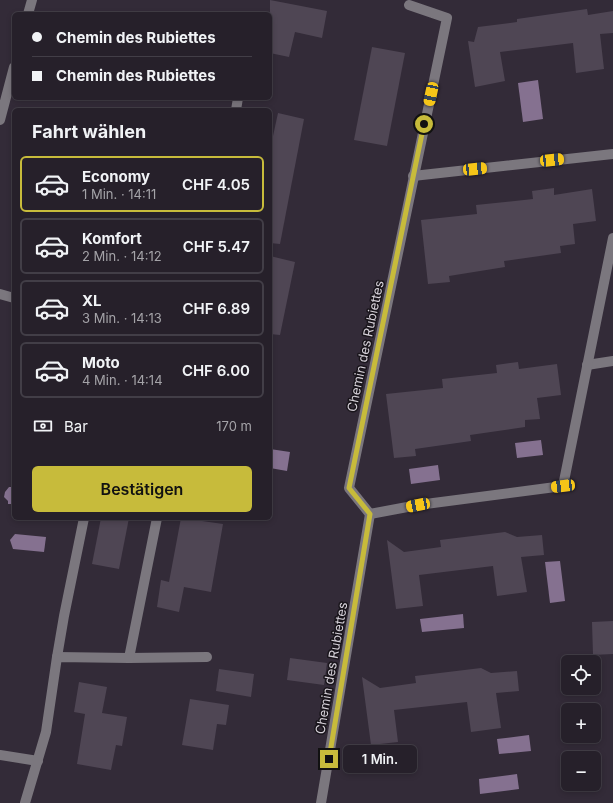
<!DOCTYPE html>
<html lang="de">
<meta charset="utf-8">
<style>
body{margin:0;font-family:Inter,sans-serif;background:#2e2832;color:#f1f3f6;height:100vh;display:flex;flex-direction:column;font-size:15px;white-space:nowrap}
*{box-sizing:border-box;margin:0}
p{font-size:13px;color:#a4a3a8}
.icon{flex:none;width:22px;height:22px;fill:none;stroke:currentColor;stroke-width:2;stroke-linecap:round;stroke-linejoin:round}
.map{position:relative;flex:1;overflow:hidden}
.drawer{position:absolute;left:12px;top:108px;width:260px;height:412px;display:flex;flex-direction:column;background:#26202a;border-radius:6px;box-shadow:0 2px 6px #0003,0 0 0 1px #423e47}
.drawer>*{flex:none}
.top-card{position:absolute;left:12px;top:12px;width:260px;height:88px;border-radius:6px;box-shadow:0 2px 6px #0003,0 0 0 1px #423e47;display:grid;align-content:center;height:88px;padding:0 20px;background:#26202a}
.tools{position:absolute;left:561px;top:655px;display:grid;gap:8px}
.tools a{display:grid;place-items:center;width:40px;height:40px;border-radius:6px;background:#26202a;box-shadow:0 2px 6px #0003,0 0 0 1px #423e47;font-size:20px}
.end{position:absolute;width:18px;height:18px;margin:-9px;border:5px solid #c7bb3b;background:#111;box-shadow:0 0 0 2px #111}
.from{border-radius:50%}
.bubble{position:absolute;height:28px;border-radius:6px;background:#26202a;box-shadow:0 2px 6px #0003,0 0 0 1px #423e47;font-size:13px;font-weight:600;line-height:28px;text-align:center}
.car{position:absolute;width:12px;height:24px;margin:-12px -6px;border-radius:5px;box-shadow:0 0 3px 1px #0007;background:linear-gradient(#f5c518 24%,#345 0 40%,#f5c518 0 76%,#345 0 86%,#f5c518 0)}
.top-card b{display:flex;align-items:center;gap:14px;height:38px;font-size:15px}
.top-card b+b{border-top:1px solid #423e47}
.top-card i{width:10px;height:10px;background:#f1f3f6}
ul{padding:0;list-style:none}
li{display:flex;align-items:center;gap:12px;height:56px;margin:0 8px 6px;padding:0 12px;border:2px solid #423e47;border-radius:6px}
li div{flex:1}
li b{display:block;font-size:15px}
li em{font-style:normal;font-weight:600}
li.selected{border-color:#c7bb3b}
li>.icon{width:36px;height:36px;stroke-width:1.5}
h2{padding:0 20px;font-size:18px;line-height:48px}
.pay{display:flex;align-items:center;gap:10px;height:44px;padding:0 20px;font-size:15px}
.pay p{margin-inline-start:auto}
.primary-button{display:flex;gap:8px;margin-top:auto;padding:8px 20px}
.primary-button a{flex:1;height:46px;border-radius:6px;background:#c7bb3b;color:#111;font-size:16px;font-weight:600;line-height:46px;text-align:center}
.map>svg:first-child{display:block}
.water{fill:#857190}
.building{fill:#4f4654}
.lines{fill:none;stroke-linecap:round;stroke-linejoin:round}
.minor{stroke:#7b777e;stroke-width:10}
.route{stroke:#c7bb3b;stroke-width:5}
.labels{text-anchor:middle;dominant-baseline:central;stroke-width:3;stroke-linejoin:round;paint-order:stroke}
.street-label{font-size:13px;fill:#d6d1d9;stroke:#19151b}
</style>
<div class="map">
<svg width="613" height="803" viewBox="0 0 613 803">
<rect width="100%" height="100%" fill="#332b38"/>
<g class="water">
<polygon points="538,80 543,119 523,122 518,83"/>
<polygon points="541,440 543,455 517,458 515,443"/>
<polygon points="270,449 290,452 287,471 270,468"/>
<polygon points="438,465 440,480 411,484 409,469"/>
<polygon points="9,487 14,487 14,504 8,504 8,501 4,497 5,492"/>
<polygon points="15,534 46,537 44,552 13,549 10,540"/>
<polygon points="560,561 565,601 550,603 545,562"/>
<polygon points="463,614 464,628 422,632 420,619"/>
<polygon points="529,735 531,751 499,754 497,739"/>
<polygon points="517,774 519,789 480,794 479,779"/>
</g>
<g class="building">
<polygon points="270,0 327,11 322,38 295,32 289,57 270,53"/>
<polygon points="587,9 588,15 613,11 613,33 600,34 604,69 576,73 573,43 500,52 505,81 475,87 468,41 474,42 478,27 517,22 517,19"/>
<polygon points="372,47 405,53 387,146 354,140"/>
<polygon points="278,113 304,119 280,244 270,243 270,150"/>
<polygon points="554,188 554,195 592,189 596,221 573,224 575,244 560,246 561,253 504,261 505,267 449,276 450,282 428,284 421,220 477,214 476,205 533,199 532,191"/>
<polygon points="270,256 295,262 280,335 270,334"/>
<polygon points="518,362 519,369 557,364 561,395 537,398 540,419 525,420 525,427 470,435 471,441 415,449 416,456 394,458 386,394 443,388 442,379 497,373 496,365"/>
<polygon points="101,518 129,518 119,569 92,564"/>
<polygon points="181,518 223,524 211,592 184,587 179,612 157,607 161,580 169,582"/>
<polygon points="505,532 517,537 542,535 544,555 521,557 527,592 497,596 493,566 419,575 423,606 396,609 387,540 404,552 441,547 440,540"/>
<polygon points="613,621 613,654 593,655 592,622"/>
<polygon points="290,658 327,663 324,685 287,680"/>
<polygon points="481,668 491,673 517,671 519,691 496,693 501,728 471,732 467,702 394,710 398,742 371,745 362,677 380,688 416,683 415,676"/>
<polygon points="219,669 254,674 251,697 216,691"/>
<polygon points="79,682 107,687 102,713 127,717 122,746 116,745 111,770 77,764 85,714 74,712"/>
<polygon points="190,699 229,705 226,725 217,724 213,750 182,745"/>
</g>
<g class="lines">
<g class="minor">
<polyline points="28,14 32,0"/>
<polyline points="236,110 238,98"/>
<polyline points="0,120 14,67"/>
<polyline points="413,176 613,154"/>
<polyline points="0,294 14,298"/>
<polyline points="587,365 613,361"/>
<polyline points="370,514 418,505 563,486 613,238"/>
<polyline points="57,657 64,616 84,518"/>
<polyline points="129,658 207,657"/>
<polyline points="0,755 38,761"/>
<polyline points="25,803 46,732 57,657 129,658 157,518"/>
<polyline points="321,803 370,514 349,488 447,18 409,5"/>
</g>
</g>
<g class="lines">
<polyline class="route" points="329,759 370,514 349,488 424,124"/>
</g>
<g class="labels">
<g class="street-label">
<text transform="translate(365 346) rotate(-78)">Chemin des Rubiettes</text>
<text transform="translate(331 668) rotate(-80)">Chemin des Rubiettes</text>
</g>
</g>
</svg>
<div class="tools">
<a><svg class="icon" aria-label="locate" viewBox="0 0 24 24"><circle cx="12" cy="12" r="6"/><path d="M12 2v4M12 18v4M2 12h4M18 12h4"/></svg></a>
<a>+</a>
<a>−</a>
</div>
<i class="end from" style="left:424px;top:124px"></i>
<i class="end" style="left:329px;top:759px"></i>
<div class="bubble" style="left:343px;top:745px;width:74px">1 Min.</div>
<i class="car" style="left:431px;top:94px;rotate:192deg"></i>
<i class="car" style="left:552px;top:160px;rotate:84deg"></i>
<i class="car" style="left:475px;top:169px;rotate:84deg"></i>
<i class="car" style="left:563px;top:486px;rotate:263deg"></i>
<i class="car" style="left:418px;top:505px;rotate:259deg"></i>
<div class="top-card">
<b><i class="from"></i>Chemin des Rubiettes</b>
<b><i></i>Chemin des Rubiettes</b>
</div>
<section class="drawer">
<h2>Fahrt wählen</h2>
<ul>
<li class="selected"><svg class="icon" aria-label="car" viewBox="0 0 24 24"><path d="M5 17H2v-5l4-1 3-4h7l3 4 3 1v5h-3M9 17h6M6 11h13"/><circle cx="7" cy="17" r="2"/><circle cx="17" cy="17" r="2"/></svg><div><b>Economy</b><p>1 Min. · 14:11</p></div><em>CHF 4.05</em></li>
<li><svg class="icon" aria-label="car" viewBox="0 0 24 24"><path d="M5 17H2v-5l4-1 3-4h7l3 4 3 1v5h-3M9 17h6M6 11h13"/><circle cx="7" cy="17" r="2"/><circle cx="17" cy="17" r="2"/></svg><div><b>Komfort</b><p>2 Min. · 14:12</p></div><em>CHF 5.47</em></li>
<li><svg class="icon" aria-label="car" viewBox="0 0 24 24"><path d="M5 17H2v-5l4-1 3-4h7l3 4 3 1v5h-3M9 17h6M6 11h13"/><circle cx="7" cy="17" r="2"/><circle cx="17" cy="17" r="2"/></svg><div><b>XL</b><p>3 Min. · 14:13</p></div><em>CHF 6.89</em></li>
<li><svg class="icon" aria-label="car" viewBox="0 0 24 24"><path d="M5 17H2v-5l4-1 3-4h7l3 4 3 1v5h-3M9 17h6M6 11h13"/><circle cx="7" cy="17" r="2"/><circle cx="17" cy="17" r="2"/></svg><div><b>Moto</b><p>4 Min. · 14:14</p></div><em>CHF 6.00</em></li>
</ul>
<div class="pay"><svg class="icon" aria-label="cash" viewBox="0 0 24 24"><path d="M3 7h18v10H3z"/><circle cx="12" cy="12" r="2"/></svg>Bar<p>170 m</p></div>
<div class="primary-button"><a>Bestätigen</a></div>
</section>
</div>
